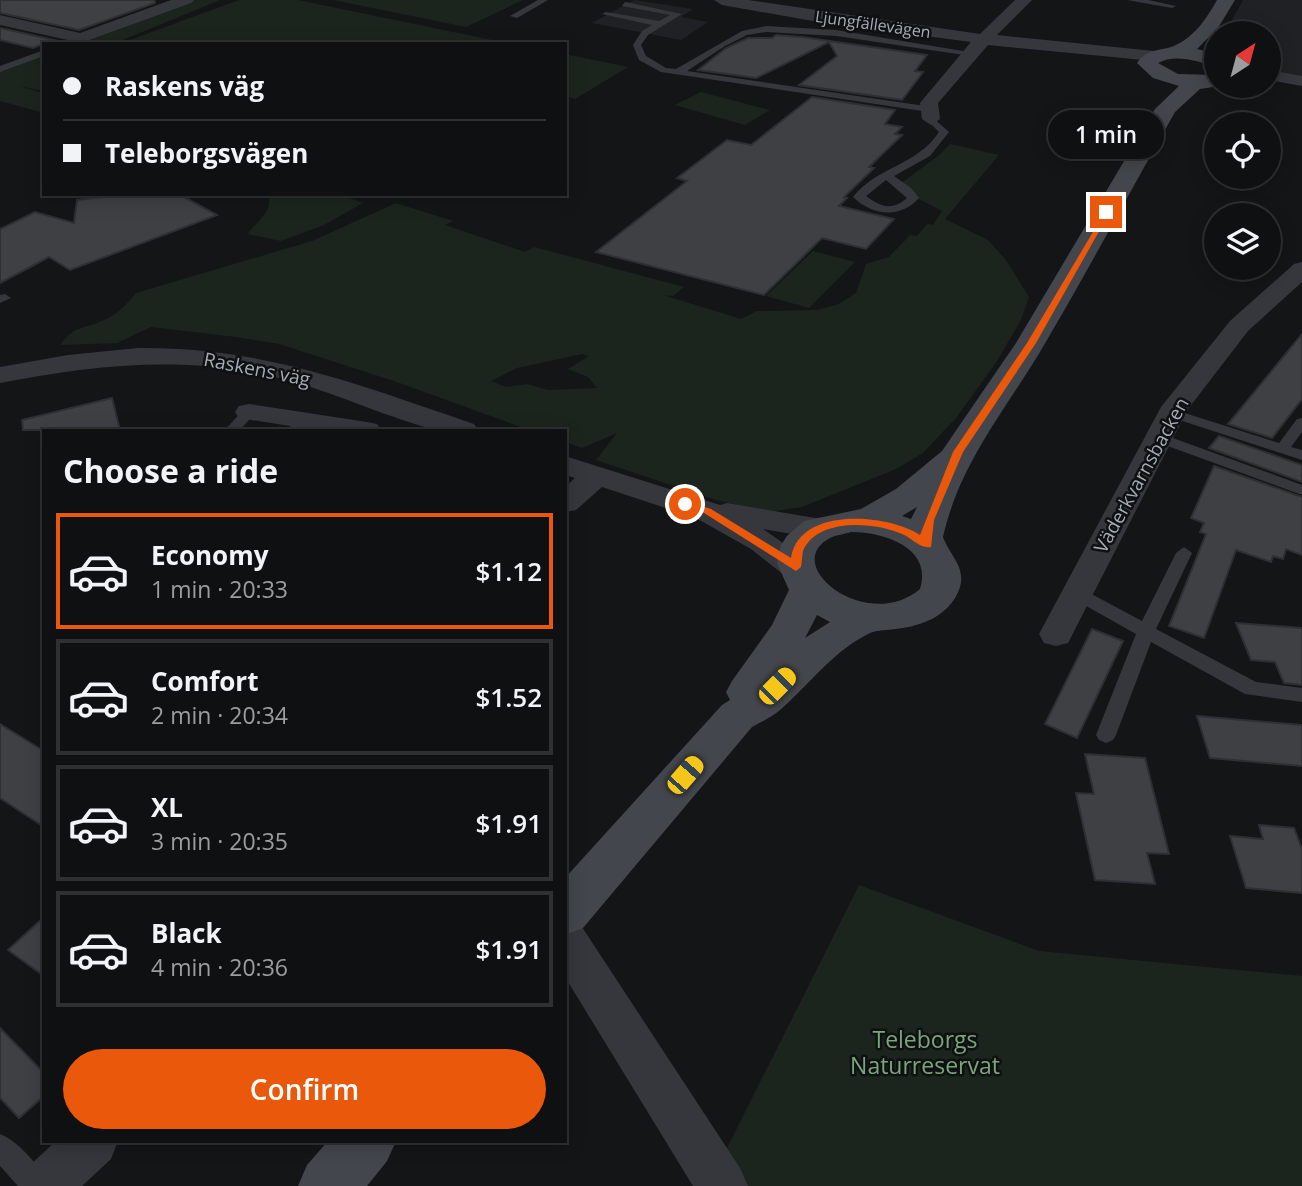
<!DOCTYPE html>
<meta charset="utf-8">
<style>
body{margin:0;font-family:"Open Sans",sans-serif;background:#18191a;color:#f1f3f6;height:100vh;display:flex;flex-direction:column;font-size:26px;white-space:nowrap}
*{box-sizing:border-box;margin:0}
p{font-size:23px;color:#9b9d9f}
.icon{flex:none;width:38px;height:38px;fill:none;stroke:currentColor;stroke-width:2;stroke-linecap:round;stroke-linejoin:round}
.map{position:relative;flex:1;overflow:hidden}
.panel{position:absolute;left:42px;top:429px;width:525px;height:714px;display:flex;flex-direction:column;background:#0f1011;border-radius:0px;box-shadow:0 4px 18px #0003,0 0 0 2px #2f3031}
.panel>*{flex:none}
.guide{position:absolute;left:42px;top:42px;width:525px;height:154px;border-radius:0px;box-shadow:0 4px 18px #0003,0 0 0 2px #2f3031;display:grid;align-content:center;height:154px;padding:0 21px;background:#0f1011}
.needle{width:46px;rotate:36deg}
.buttons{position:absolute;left:1204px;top:21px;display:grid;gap:14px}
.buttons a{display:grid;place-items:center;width:77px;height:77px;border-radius:50%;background:#0f1011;box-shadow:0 4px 18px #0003,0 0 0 2px #2f3031;font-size:35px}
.end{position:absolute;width:32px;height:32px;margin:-16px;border:9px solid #ea580c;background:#fff;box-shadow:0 0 0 4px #fff}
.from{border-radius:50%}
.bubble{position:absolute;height:49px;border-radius:24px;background:#0f1011;box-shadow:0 4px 18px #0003,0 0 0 2px #2f3031;font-size:23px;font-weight:600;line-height:49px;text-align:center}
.car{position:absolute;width:21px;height:42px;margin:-21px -10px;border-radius:9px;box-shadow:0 0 5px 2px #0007;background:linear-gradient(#f5c518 24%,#345 0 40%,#f5c518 0 76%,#345 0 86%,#f5c518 0)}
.guide b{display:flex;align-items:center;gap:24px;height:66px;font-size:26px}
.guide b+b{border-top:2px solid #2f3031}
.guide i{width:18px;height:18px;background:#f1f3f6}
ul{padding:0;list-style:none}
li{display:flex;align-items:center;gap:21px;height:116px;margin:0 14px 10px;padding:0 7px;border:4px solid #2f3031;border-radius:0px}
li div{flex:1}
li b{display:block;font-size:26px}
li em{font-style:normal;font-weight:600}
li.active{border-color:#ea580c}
li>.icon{width:63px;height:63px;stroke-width:1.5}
h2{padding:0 21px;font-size:32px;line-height:84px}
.action{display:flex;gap:14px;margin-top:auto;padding:14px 21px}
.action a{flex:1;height:80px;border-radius:42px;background:#ea580c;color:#fff;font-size:28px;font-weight:600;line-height:80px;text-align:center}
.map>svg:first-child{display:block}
.built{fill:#202124}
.green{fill:#1c251d;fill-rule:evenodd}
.building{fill:#3e4044;stroke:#2e2f33;stroke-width:2}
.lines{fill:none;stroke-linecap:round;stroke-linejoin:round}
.service{fill:#35373c;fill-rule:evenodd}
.minor{fill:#35373c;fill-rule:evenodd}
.secondary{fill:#43464c;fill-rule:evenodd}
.route{fill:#ea580c}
.labels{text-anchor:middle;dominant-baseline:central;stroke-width:5;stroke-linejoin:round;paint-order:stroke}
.far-street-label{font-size:16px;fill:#a5acb8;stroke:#0f1012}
.street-label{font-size:19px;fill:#a5acb8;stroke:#0f1012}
.near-park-label{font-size:23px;fill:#7ba57a;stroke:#0f1012}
</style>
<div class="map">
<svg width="1302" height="1186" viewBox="0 0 1302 1186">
<rect width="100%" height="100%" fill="#141517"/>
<g class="built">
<polygon points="634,0 693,9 681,17 708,22 681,40 592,23"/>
<polygon points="1243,0 1302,0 1302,76 1269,71 1269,33 1225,33"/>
</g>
<g class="green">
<polygon points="193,0 220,0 113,44 79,44"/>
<polygon points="239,0 298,0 497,41 491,44 119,44"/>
<polygon points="333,0 523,0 466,27"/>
<polygon points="565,54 628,67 575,99 565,96"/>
<polygon points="44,56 44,91 18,86 44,93 44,113 0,101 0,72"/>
<polygon points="701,92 770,110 745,125 675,105"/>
<path d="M950,144L999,155L945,219L988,240L1006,260L1029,297L1021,320L997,361L956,418L923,453L896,469L802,507L768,512L716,500L596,460L617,433L582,448L565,442V430H529L394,381L279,344L236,337L151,327L117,343L60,345C75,325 81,330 102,321C117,315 126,305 136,293L312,241L396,203L453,221L445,225L525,252L534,247L684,287L673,296L663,295L741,319L757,311L818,310L839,304L856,293L866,264L889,257L910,235L917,236L927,224L933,225L942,211L896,187L938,156ZM582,354L589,356L568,369L588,377L597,388L548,390L527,384L506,387L491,381L517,368Z"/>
<path d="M268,194H338L363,203L324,225L281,241L248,234C256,221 274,212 268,194Z"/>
<polygon points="813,251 855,262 809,308 766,296"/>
<polygon points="859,885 1039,951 1302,976 1302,1186 708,1186"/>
</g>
<g class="building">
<polygon points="0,0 154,0 155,3 79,30 0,13"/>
<polygon points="0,28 54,40 33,48 0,40"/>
<polygon points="776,35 802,37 927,55 915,71 923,72 902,100 799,85 837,56 829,42 756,78 698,70 726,48 748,38 772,38"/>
<polygon points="812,97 895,110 885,124 902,127 895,134 902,135 869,167 874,168 844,197 847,198 839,206 894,219 866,249 822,238 764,295 596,252 687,181 677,178 727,140 751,145"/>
<polygon points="126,194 179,194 217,215 70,270 49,257 0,283 0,229 35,212 74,223 77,200"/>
<polygon points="1302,334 1302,399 1272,438 1228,424"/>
<polygon points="112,398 120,430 23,430 22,420"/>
<polygon points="1219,436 1302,465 1302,482 1209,448"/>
<polygon points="1214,466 1302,497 1302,555 1286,549 1283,559 1273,556 1271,562 1236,550 1204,638 1169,626 1206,534 1200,532 1204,523 1191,518"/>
<polygon points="1236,623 1302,628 1302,685 1284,683 1275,662 1251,660"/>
<polygon points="1092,629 1123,641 1077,738 1045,724"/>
<polygon points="1197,716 1302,725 1302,766 1210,758"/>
<polygon points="0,724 44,751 44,827 0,798"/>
<polygon points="1085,754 1145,758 1169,854 1147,853 1155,884 1095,880 1076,793 1094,794"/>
<polygon points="1259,825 1294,828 1302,849 1302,893 1246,888 1230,836 1263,839"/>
<polygon points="44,917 44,976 8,950"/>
<polygon points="0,1028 44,1073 44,1096 19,1118 0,1098"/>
</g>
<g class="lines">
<g class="service">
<polygon points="538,0 548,0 517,18 510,16"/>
<polygon points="1127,0 1148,0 1176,6 1172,8"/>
<polygon points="625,2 682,14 648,35 641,45 646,56 666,68 676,69 742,31 766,26 836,30 975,53 971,56 836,36 766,32 747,35 725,46 687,71 932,107 934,109 929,112 661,72 639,60 633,45 642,31 652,25 602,14 606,12 659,21 670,15 622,6"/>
<polygon points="44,50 44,56 0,72 0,66"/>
<path d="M931,116L949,132L930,156L894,176L911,188L919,198C900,219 873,216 853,197C876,167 918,165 939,132L926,119ZM886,180L907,198C892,211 881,207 866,196Z"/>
<polygon points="5,294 11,298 0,303 0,295"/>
<polygon points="249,408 256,412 240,430 225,430 244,409"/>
<polygon points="1172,409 1279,443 1297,419 1302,418 1302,432 1291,447 1302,450 1302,460 1167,416 1165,413"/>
<polygon points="304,416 311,420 302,430 287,430 299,417"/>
<polygon points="1159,433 1302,485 1302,495 1154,441 1151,438"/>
<polygon points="1184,547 1192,553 1156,629 1256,682 1302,688 1302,702 1245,694 1151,642 1116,735 1113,740 1106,743 1099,740 1096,735 1136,634 1072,598 1069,594 1072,590 1084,590 1142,621 1176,553"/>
<path d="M0,1134C18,1141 42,1168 49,1186H18L0,1166Z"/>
</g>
<g class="minor">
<polygon points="171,0 194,0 191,3 81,43 0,25 0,15 80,33"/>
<polygon points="714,0 748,0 980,34 1015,0 1032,0 997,35 1154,51 1163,56 1154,61 988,45 938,103 940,119 931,125 922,119 920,103 971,42 813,21 722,5"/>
<polygon points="1269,70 1302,76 1302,86 1269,80"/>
<polygon points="1302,262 1302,282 1248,331 1188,409 1068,643 1056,646 1044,643 1039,634 1161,407 1230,321 1294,264"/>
<path d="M138,348C264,347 357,384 474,424L478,430C466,431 448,433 436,430C388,418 339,394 290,381C193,354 97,364 0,383V367L68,355Z"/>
<polygon points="249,404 367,422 377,424 381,430 315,430 239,418 235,412 239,406"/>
<polygon points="565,456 720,505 727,503 821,519 832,522 837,529 832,536 821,539 763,529 806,559 811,567 806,575 795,578 784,575 751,549 696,518 602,487 576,510 565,512 565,487 575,478 565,475"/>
<polygon points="565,919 580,924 740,1168 748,1186 693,1186 565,977"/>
<polygon points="56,1141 118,1141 111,1159 82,1186 19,1186 27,1168"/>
</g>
<g class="secondary">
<path d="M1217,0H1235L1218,28L1197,49L1216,54V66C1198,62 1176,53 1158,63L1178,74L1216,75V86H1220L1200,89L1175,112C1132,188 1091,265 1047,340C1009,406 960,461 943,537C949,554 966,567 960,587C951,615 923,626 896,629C888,630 877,630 870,633C834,650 809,685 780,710C772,717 761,722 752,727L583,928L565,935V878L722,705L730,700L726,692L732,681L772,625L789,590L777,563L781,545L787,536L804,521L861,509L896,489L942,451L1016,343L1155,109L1179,86L1153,78L1137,63C1148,47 1161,52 1176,45C1195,36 1207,18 1217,0ZM917,507L911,519L902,516ZM851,532C883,532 933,547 920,589C867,634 779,565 830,538C836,535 845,534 851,532ZM817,615L830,622L805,638Z"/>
<polygon points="328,1141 396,1141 387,1161 367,1186 298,1186 307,1165"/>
</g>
</g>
<path class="route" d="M1106,210L1110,212L1036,343L963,452L934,520L931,547C920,549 912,538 902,534C876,522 817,517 803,551C802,555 802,563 801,567L796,571L704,513L681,506V502L685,501L711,509L791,558C799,506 888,514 920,535L953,452L1027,343Z"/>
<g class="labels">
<g class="far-street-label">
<text transform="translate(873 24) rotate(8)">Ljungfällevägen</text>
</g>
<g class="street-label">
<text transform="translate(257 369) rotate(11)">Raskens väg</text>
<text transform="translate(1141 475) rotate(-61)">Väderkvarnsbacken</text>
</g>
<g class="near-park-label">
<text x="925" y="1039">Teleborgs<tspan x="925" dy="26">Naturreservat</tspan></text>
</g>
</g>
</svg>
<div class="buttons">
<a><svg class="needle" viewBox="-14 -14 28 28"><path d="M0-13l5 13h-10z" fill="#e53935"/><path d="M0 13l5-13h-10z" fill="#9b9d9f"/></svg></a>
<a><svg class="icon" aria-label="locate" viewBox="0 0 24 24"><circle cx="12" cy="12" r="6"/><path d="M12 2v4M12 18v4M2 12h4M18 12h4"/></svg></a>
<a><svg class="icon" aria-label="layers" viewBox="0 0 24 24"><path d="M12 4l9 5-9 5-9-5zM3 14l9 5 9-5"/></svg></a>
</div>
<i class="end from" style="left:685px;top:504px"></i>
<i class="end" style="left:1106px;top:212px"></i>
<div class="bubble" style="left:1048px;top:110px;width:116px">1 min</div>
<i class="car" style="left:777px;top:686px;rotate:45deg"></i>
<i class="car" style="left:685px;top:775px;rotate:41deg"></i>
<div class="guide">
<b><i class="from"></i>Raskens väg</b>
<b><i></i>Teleborgsvägen</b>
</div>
<section class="panel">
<h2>Choose a ride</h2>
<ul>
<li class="active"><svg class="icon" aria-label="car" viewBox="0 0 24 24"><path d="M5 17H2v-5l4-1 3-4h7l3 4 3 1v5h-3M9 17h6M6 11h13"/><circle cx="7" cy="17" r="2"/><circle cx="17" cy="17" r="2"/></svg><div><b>Economy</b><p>1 min · 20:33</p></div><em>$1.12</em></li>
<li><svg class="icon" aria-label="car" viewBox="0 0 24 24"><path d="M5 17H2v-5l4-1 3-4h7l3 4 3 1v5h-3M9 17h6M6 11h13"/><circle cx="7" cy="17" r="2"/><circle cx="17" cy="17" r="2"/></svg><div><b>Comfort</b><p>2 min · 20:34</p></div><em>$1.52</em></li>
<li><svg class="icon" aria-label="car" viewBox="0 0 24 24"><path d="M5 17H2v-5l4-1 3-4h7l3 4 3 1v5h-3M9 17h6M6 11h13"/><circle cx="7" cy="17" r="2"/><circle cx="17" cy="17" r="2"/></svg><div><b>XL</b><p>3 min · 20:35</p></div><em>$1.91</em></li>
<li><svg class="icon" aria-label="car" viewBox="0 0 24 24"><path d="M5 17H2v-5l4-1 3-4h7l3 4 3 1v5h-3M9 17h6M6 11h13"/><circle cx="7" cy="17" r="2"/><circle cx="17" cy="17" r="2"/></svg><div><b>Black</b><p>4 min · 20:36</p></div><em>$1.91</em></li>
</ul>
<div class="action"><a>Confirm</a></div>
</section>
</div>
